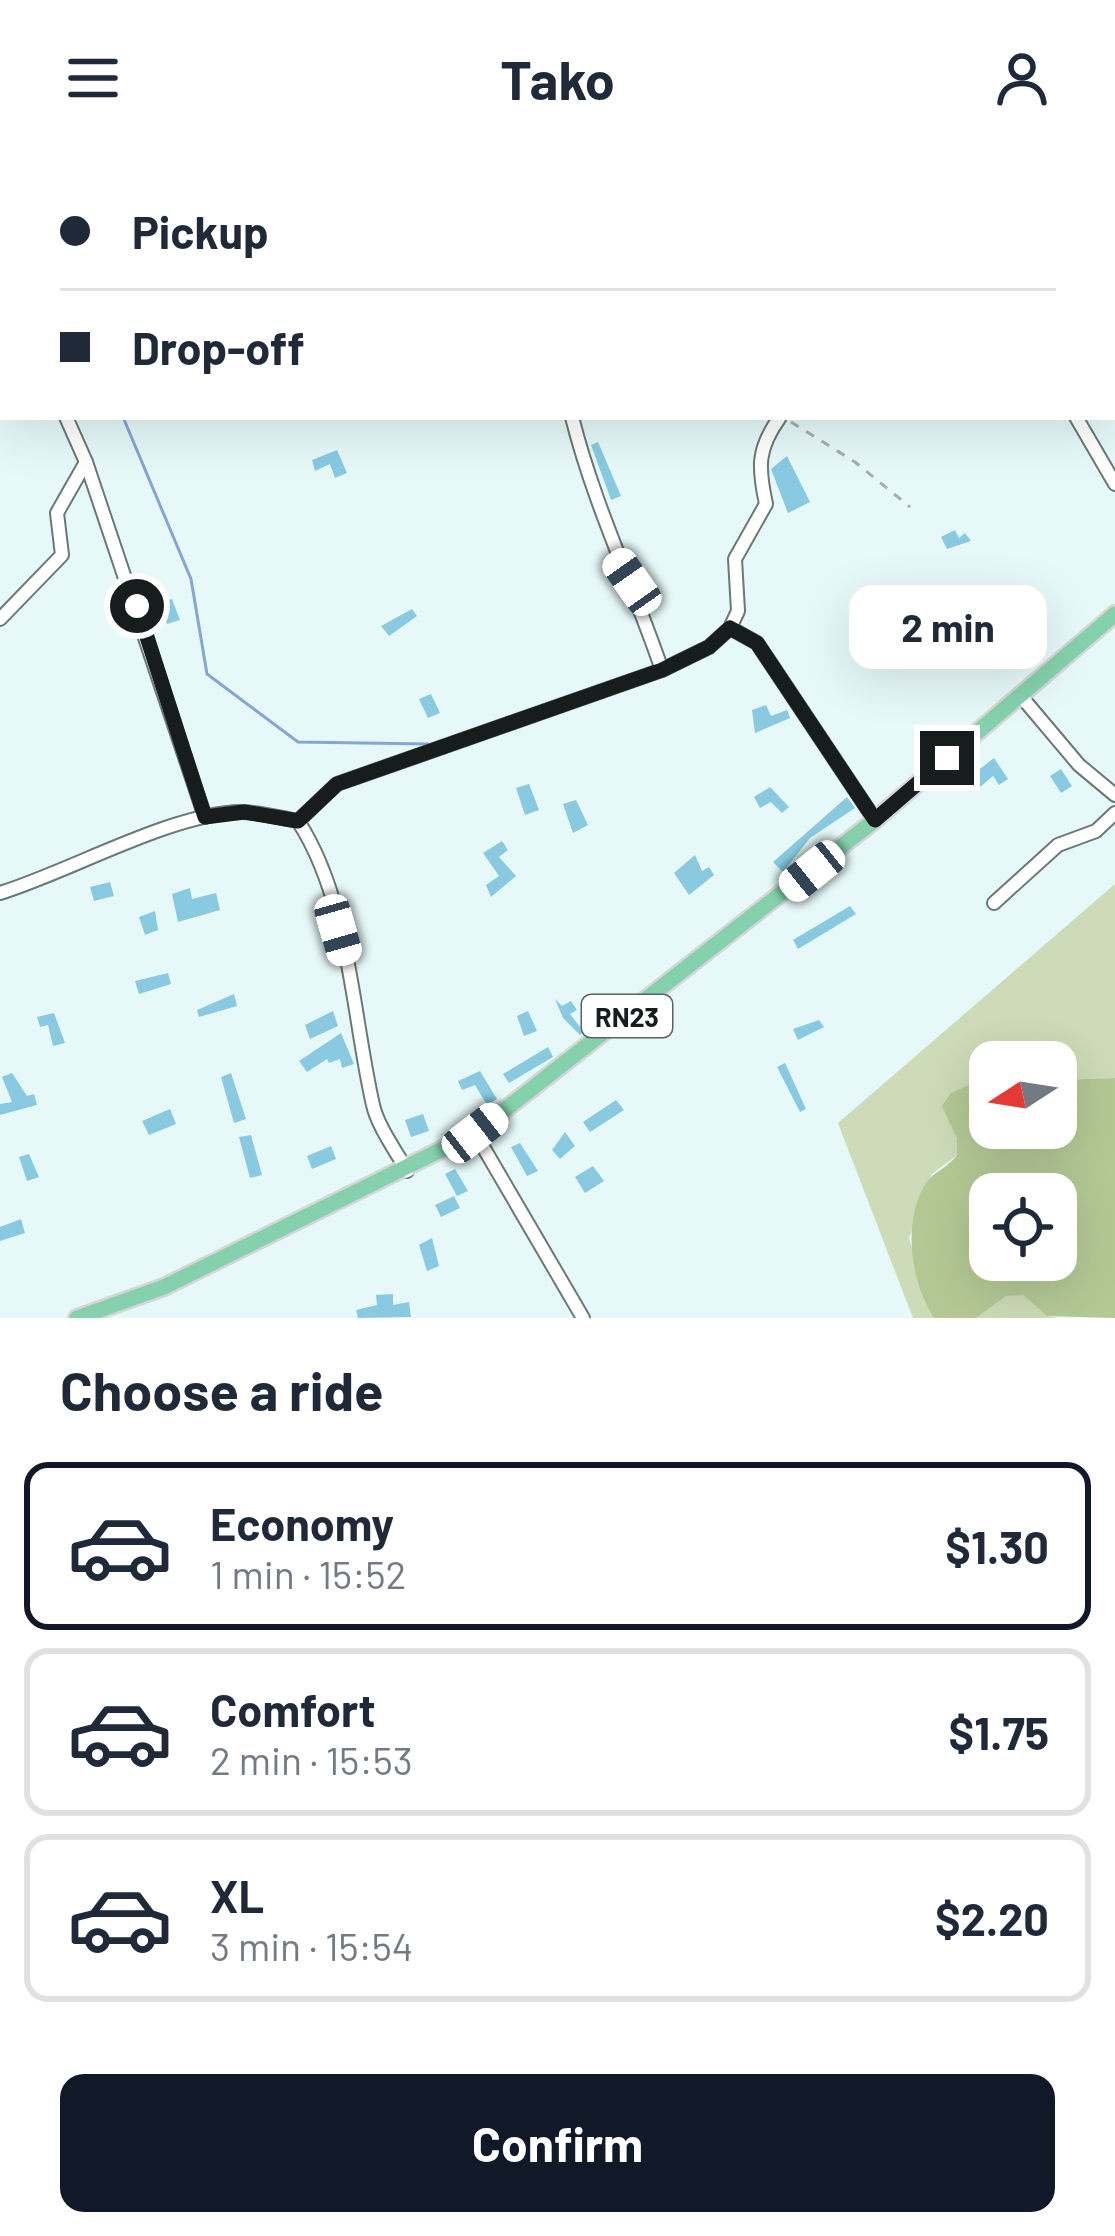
<!DOCTYPE html>
<meta charset="utf-8">
<style>
body{margin:0;font-family:Barlow,sans-serif;background:#f2f2f3;color:#1f2937;height:100vh;display:flex;flex-direction:column;font-size:45px;white-space:nowrap}
*{box-sizing:border-box;margin:0}
p{font-size:39px;color:#747a83}
.icon{flex:none;width:66px;height:66px;fill:none;stroke:currentColor;stroke-width:2;stroke-linecap:round;stroke-linejoin:round}
.map{position:relative;height:1162px;overflow:hidden}
.details{display:flex;flex-direction:column;background:#fff;flex:1}
.details>*{flex:none}
.guide{position:absolute;left:0px;top:0px;width:1116px;height:264px;box-shadow:0 12px 48px #0002;display:grid;align-content:center;height:264px;padding:0 60px;background:#fff}
.needle{width:78px;rotate:258deg}
.controls{position:absolute;left:969px;top:885px;display:grid;gap:24px}
.controls a{display:grid;place-items:center;width:108px;height:108px;border-radius:24px;background:#fff;box-shadow:0 12px 48px #0002;font-size:60px}
.end{position:absolute;width:54px;height:54px;margin:-27px;border:15px solid #161d1c;background:#fff;box-shadow:0 0 0 6px #fff}
.from{border-radius:50%}
.bubble{position:absolute;height:84px;border-radius:24px;background:#fff;box-shadow:0 12px 48px #0002;font-size:39px;font-weight:700;line-height:84px;text-align:center}
.car{position:absolute;width:36px;height:72px;margin:-36px -18px;border-radius:15px;box-shadow:0 0 9px 3px #0007;background:linear-gradient(#fff 24%,#345 0 40%,#fff 0 76%,#345 0 86%,#fff 0)}
.guide b{display:flex;align-items:center;gap:42px;height:114px;font-size:45px}
.guide b+b{border-top:3px solid #e0e1e3}
.guide i{width:30px;height:30px;background:#1f2937}
ul{padding:0;list-style:none}
li{display:flex;align-items:center;gap:36px;height:168px;margin:0 24px 18px;padding:0 36px;border:6px solid #e0e1e3;border-radius:24px}
li div{flex:1}
li b{display:block;font-size:45px}
li em{font-style:normal;font-weight:700}
li.current{border-color:#111827}
li>.icon{width:108px;height:108px;stroke-width:1.5}
h2{padding:0 60px;font-size:54px;line-height:144px}
.button{display:flex;gap:24px;margin-top:auto;padding:24px 60px}
.button a{flex:1;height:138px;border-radius:24px;background:#111827;color:#fff;font-size:48px;font-weight:700;line-height:138px;text-align:center}
header{display:flex;justify-content:space-between;align-items:center;height:156px;padding:0 60px;background:#fff;font-size:54px;font-weight:700}
.map>svg:first-child{display:block}
.green{fill:#cddbb8}
.forest{fill:#b4c895;fill-rule:evenodd}
.lines{fill:none;stroke-linecap:round;stroke-linejoin:round}
.stream{stroke:#85a6d1;stroke-width:3}
.building{fill:#89cae1}
.minor-casing{stroke:#697978;stroke-width:16}
.major-casing{stroke:#d5d6d6;stroke-width:20}
.path{stroke:#a2b1b0;stroke-width:3;stroke-dasharray:9 9;stroke-linecap:butt}
.minor{stroke:#fff;stroke-width:12}
.major{stroke:#85d1ad;stroke-width:15}
.route{stroke:#161d1c;stroke-width:15}
.labels{text-anchor:middle;dominant-baseline:central;stroke-width:12;stroke-linejoin:round;paint-order:stroke}
.shield{fill:#fff;stroke:#5c6160;stroke-width:3}
.shield-label{font-size:27px;font-weight:bold;fill:#161d1c}
</style>
<header><svg class="icon" aria-label="menu" viewBox="0 0 24 24"><path d="M4 6h16M4 12h16M4 18h16"/></svg>Tako<svg class="icon" aria-label="person" viewBox="0 0 24 24"><circle cx="12" cy="8" r="4"/><path d="M4 21q1-7 8-7t8 7"/></svg></header>
<div class="map">
<svg width="1115" height="1162" viewBox="0 0 1115 1162">
<rect width="100%" height="100%" fill="#e6f9f8"/>
<g class="green">
<polygon points="1115,728 1115,922 1056,924 1056,906 990,906 990,920 980,922 943,950 957,983 957,999 932,1018 909,1082 934,1162 913,1162 838,967"/>
<polygon points="1006,1139 1023,1139 1047,1160 1059,1162 976,1162"/>
</g>
<path class="forest" d="M990,920V972H1056V924L1115,922V1162L1047,1160L1023,1139L1006,1140L976,1162H934C911,1126 903,1070 923,1032C931,1016 947,1013 957,999V983L942,950L951,937ZM990,1038H1056V1104H990Z"/>
<g class="lines">
<g class="stream">
<polyline points="2,0 3,3"/>
<polyline points="123,261 191,423 207,518 298,586 428,588"/>
</g>
</g>
<g class="building">
<polygon points="598,286 621,340 611,344 591,289"/>
<polygon points="337,294 347,317 335,322 330,308 315,315 312,304"/>
<polygon points="787,300 810,346 788,357 771,313"/>
<polygon points="955,374 959,382 965,377 971,385 947,393 941,381"/>
<polygon points="172,443 180,464 167,468 164,458 154,460 152,446"/>
<polygon points="412,453 417,460 389,480 381,470"/>
<polygon points="431,538 440,557 428,562 419,543"/>
<polygon points="766,549 771,560 787,554 790,562 755,577 752,554"/>
<polygon points="994,602 1008,623 999,629 993,620 980,631 971,620"/>
<polygon points="1061,613 1072,630 1061,637 1050,620"/>
<polygon points="529,628 539,654 525,659 516,632"/>
<polygon points="770,631 789,651 782,657 771,646 760,652 754,641"/>
<polygon points="847,641 855,652 810,682 783,716 773,706"/>
<polygon points="576,644 588,669 573,677 563,648"/>
<polygon points="502,685 508,694 499,701 516,720 491,741 486,729 499,720 483,697"/>
<polygon points="695,699 702,715 709,711 714,719 689,739 674,717"/>
<polygon points="110,726 114,740 94,745 90,731"/>
<polygon points="190,732 192,743 216,737 220,754 178,766 172,738"/>
<polygon points="850,750 856,758 798,793 793,784"/>
<polygon points="155,755 158,774 145,779 139,761"/>
<polygon points="168,817 171,828 139,838 135,825"/>
<polygon points="234,838 237,850 199,861 197,854"/>
<polygon points="555,843 562,850 571,845 577,854 570,858 584,876 580,879 563,862"/>
<polygon points="333,855 338,870 310,883 305,869"/>
<polygon points="528,855 537,875 524,880 517,860"/>
<polygon points="54,857 65,887 53,890 48,869 40,871 37,861"/>
<polygon points="819,864 824,871 798,884 793,873"/>
<polygon points="341,877 354,908 342,912 340,903 329,907 327,903 307,916 299,905"/>
<polygon points="548,891 553,901 509,927 503,918"/>
<polygon points="785,907 806,953 800,956 777,911"/>
<polygon points="480,915 497,943 487,949 475,929 462,934 458,925"/>
<polygon points="12,917 27,940 34,938 37,949 0,959 0,948 12,946 2,921"/>
<polygon points="231,917 246,963 234,967 221,921"/>
<polygon points="616,944 624,954 590,976 583,966"/>
<polygon points="170,953 176,968 149,979 142,965"/>
<polygon points="423,958 429,975 411,981 405,964"/>
<polygon points="565,976 575,990 560,1003 552,994"/>
<polygon points="251,979 262,1019 250,1022 239,981"/>
<polygon points="520,987 538,1015 527,1020 511,991"/>
<polygon points="331,990 336,1003 312,1013 307,1000"/>
<polygon points="29,998 39,1021 27,1025 19,1001"/>
<polygon points="593,1010 604,1025 585,1037 575,1021"/>
<polygon points="455,1013 468,1035 457,1040 445,1018"/>
<polygon points="454,1040 460,1052 441,1061 435,1049"/>
<polygon points="21,1063 25,1077 0,1085 0,1071"/>
<polygon points="432,1082 439,1110 427,1115 419,1089"/>
<polygon points="393,1138 393,1149 409,1146 411,1161 358,1162 356,1154 377,1149 376,1139"/>
</g>
<g class="lines">
<defs>
<g id="minor">
<polyline points="711,0 713,3"/>
<polyline points="927,0 929,3"/>
<polyline points="307,3 311,0"/>
<polyline points="819,3 820,0"/>
<polyline points="0,111 3,113"/>
<path d="M572,261C594,349 633,429 662,514"/>
<path d="M780,261C757,293 758,311 766,348L735,403L738,455L730,472L757,487L875,664"/>
<polyline points="1076,261 1115,328"/>
<polyline points="86,306 205,661"/>
<polyline points="0,463 62,399 57,357 86,306 66,261"/>
<polyline points="1020,539 1079,609 1115,639"/>
<polyline points="298,665 337,628 662,514 709,491 730,472"/>
<path d="M0,737C71,715 172,657 241,656C260,656 280,662 298,665C350,745 352,858 373,949C378,971 396,995 407,1015"/>
<polyline points="994,747 1058,689 1096,675 1115,657"/>
<polyline points="475,977 583,1162"/>
</g>
<polyline id="major" points="77,1162 164,1131 475,977 875,664 1115,458"/>
</defs>
<use href="#minor" class="minor-casing"/>
<use href="#major" class="major-casing"/>
<polyline class="path" points="791,266 855,306 910,351"/>
<use href="#minor" class="minor"/>
<use href="#major" class="major"/>
</g>
<g class="lines">
<polyline class="route" points="137,450 205,661 244,656 298,665 337,628 662,514 709,491 730,472 757,487 875,664 947,602"/>
</g>
<g class="labels">
<rect class="shield" x="582" y="839" width="90" height="42" rx="9"/>
<g class="shield-label">
<text x="627" y="860">RN23</text>
</g>
</g>
</svg>
<div class="controls">
<a><svg class="needle" viewBox="-14 -14 28 28"><path d="M0-13l5 13h-10z" fill="#e53935"/><path d="M0 13l5-13h-10z" fill="#747a83"/></svg></a>
<a><svg class="icon" aria-label="locate" viewBox="0 0 24 24"><circle cx="12" cy="12" r="6"/><path d="M12 2v4M12 18v4M2 12h4M18 12h4"/></svg></a>
</div>
<i class="end from" style="left:137px;top:450px"></i>
<i class="end" style="left:947px;top:602px"></i>
<div class="bubble" style="left:849px;top:429px;width:198px">2 min</div>
<i class="car" style="left:632px;top:426px;rotate:325deg"></i>
<i class="car" style="left:812px;top:715px;rotate:231deg"></i>
<i class="car" style="left:338px;top:774px;rotate:164deg"></i>
<i class="car" style="left:475px;top:977px;rotate:52deg"></i>
<div class="guide">
<b><i class="from"></i>Pickup</b>
<b><i></i>Drop-off</b>
</div>
</div>
<section class="details">
<h2>Choose a ride</h2>
<ul>
<li class="current"><svg class="icon" aria-label="car" viewBox="0 0 24 24"><path d="M5 17H2v-5l4-1 3-4h7l3 4 3 1v5h-3M9 17h6M6 11h13"/><circle cx="7" cy="17" r="2"/><circle cx="17" cy="17" r="2"/></svg><div><b>Economy</b><p>1 min · 15:52</p></div><em>$1.30</em></li>
<li><svg class="icon" aria-label="car" viewBox="0 0 24 24"><path d="M5 17H2v-5l4-1 3-4h7l3 4 3 1v5h-3M9 17h6M6 11h13"/><circle cx="7" cy="17" r="2"/><circle cx="17" cy="17" r="2"/></svg><div><b>Comfort</b><p>2 min · 15:53</p></div><em>$1.75</em></li>
<li><svg class="icon" aria-label="car" viewBox="0 0 24 24"><path d="M5 17H2v-5l4-1 3-4h7l3 4 3 1v5h-3M9 17h6M6 11h13"/><circle cx="7" cy="17" r="2"/><circle cx="17" cy="17" r="2"/></svg><div><b>XL</b><p>3 min · 15:54</p></div><em>$2.20</em></li>
</ul>
<div class="button"><a>Confirm</a></div>
</section>
